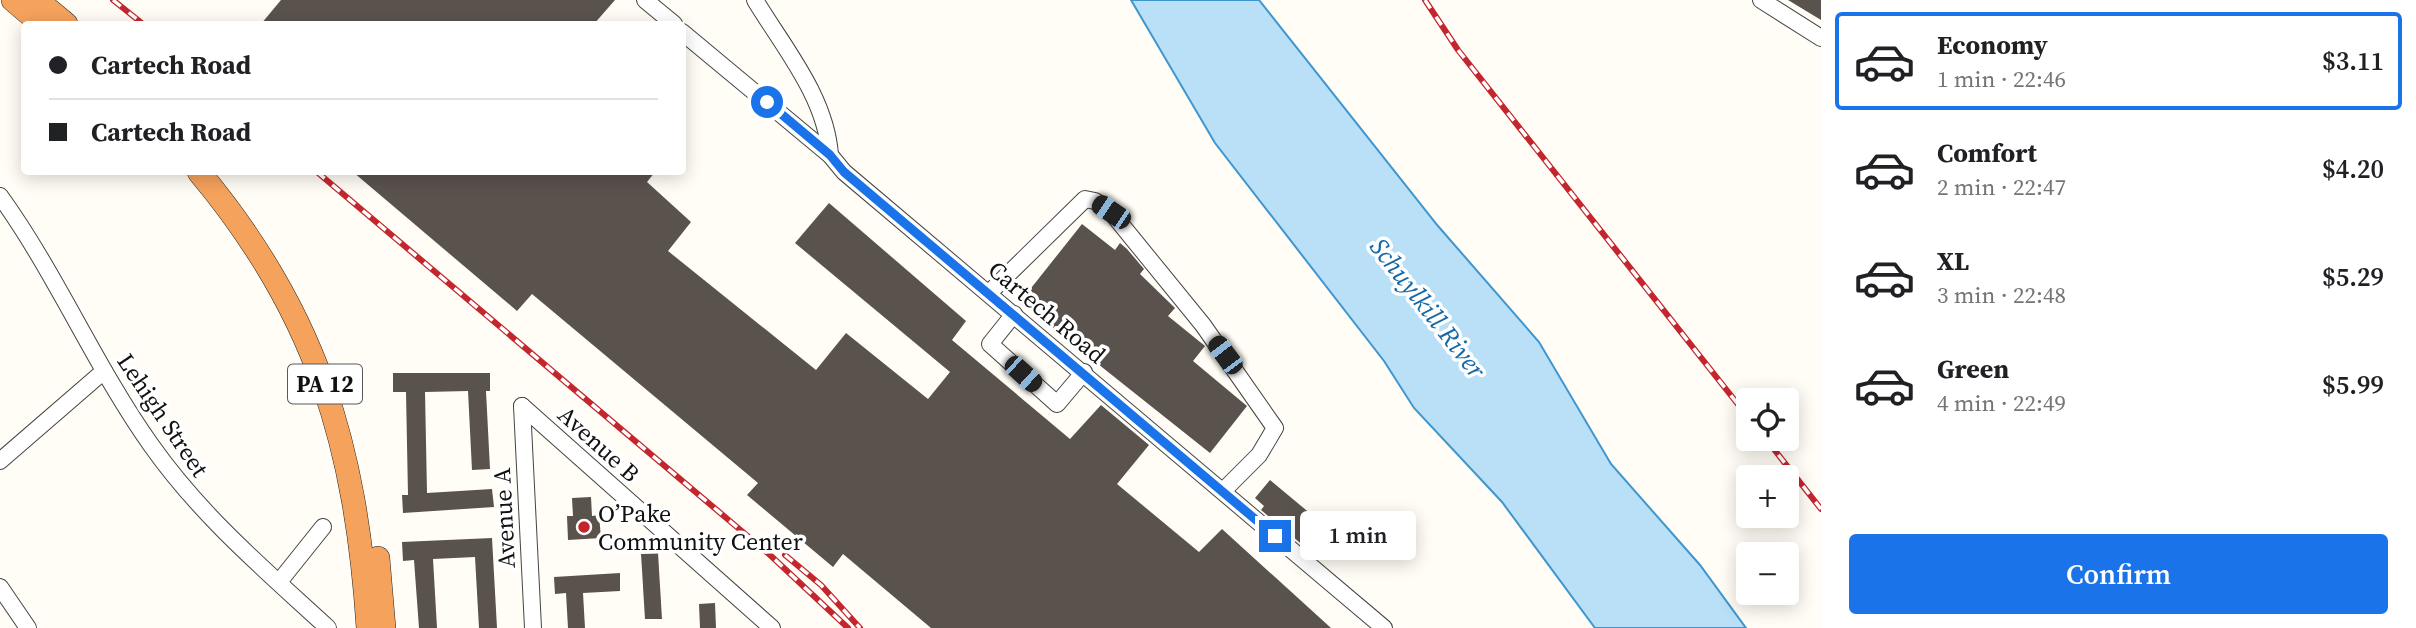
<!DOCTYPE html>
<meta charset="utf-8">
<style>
body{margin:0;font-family:"Source Serif 4",serif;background:#f6f6f6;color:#202124;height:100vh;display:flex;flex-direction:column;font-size:26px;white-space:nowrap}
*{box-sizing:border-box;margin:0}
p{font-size:23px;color:#757577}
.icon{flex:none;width:38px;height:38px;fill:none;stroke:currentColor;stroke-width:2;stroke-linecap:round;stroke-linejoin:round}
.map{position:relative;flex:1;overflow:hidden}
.details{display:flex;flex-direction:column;background:#fff;width:595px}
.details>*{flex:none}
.top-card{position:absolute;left:21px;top:21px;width:665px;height:154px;border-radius:7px;box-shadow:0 4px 18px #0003;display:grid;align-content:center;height:154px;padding:0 28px;background:#fff}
.buttons{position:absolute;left:1736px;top:388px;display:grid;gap:14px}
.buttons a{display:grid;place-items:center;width:63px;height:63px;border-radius:7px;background:#fff;box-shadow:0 4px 18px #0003;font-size:35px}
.end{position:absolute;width:32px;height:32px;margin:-16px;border:9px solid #1a73e8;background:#fff;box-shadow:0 0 0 4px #fff}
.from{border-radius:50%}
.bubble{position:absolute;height:49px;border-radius:7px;background:#fff;box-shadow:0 4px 18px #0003;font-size:23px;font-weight:600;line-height:49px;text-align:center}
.car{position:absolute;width:21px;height:42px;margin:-21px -10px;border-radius:9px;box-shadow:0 0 5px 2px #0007;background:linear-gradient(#222 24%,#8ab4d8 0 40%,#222 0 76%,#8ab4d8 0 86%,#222 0)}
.top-card b{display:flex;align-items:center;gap:24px;height:66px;font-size:26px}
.top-card b+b{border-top:2px solid #e0e0e0}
.top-card i{width:18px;height:18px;background:#202124}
ul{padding:12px 0 0;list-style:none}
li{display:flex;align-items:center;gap:21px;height:98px;margin:0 14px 10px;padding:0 14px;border:4px solid transparent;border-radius:7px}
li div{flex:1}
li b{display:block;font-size:26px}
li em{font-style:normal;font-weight:600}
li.selected{border-color:#1a73e8}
li>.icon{width:63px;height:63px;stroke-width:1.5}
.primary-button{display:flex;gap:14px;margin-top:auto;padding:14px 28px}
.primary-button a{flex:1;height:80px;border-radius:7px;background:#1a73e8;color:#fff;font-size:28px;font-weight:600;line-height:80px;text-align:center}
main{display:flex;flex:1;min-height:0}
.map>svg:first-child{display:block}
.water{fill:#b9e0f7;stroke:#3f96cf;stroke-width:2}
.building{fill:#5a524d}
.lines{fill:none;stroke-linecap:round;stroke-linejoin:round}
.minor-casing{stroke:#444;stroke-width:18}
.highway-casing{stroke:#222;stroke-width:24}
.minor{stroke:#fff;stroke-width:16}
.highway{stroke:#f5a25d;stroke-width:23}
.rail-casing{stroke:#c4262e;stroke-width:6}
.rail{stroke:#fff;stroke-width:3.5;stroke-dasharray:10;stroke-linecap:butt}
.route{stroke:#1a73e8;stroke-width:9}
.poi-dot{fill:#c4262e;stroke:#fff;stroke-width:2.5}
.labels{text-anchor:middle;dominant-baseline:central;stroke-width:7;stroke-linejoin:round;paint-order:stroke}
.shield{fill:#fff;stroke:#585858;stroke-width:2}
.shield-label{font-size:23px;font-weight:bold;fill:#111}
.street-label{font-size:24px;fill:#111;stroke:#fff}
.poi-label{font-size:24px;fill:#111;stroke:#fff;text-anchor:start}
.water-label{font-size:26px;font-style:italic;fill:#1768a6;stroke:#fff}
</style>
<main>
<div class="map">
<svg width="1821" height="628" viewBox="0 0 1821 628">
<rect width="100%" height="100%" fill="#fffdf5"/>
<polygon class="water" points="1131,0 1259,0 1438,226 1539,342 1611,464 1700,565 1746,628 1595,628 1502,502 1414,408 1384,361 1215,143"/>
<g class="building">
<polygon points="281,0 615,0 594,24 261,24"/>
<polygon points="1788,0 1821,0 1821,20"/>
<polygon points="353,172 655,172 647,182 691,222 668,251 816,370 846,333 928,399 950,372 795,243 829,203 966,321 952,340 1070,439 1101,405 1149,445 1117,484 1199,552 1222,529 1331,628 931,628 843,554 833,567 747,495 758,483 532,294 517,311"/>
<polygon points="1082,224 1115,250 1120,243 1127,249 1144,269 1140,274 1175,308 1168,316 1205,346 1193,361 1247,406 1210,453 1020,302"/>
<polygon points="393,373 490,373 490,391 486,391 490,469 472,470 468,391 425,392 427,493 492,489 494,507 403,513 402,495 408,495 406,392 393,392"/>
<polygon points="1270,480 1336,535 1317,557 1261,510 1264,506 1255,498"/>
<polygon points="591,497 592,516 599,515 601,538 568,540 567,516 573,516 572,498"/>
<polygon points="492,538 497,628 479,628 475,557 433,559 437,628 419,628 414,560 403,561 402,542"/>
<polygon points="658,553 662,619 645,619 641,554"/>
<polygon points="620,573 620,591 583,593 585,628 568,628 566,593 555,594 554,577"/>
<polygon points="715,603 716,628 700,628 699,604"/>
</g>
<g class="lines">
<defs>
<g id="minor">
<polyline points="645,0 674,24"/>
<path d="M755,0C784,48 826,97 830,155"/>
<polyline points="1761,0 1821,38"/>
<polyline points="682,32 830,155 844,172 1384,628"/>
<path d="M0,196C57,275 95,366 151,445C201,516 265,570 328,628"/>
<polyline points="989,293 1085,199 1095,201 1111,212 1203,325 1275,428 1259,455 1223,491"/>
<polyline points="1014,314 990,344 1057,404 1084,372"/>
<polyline points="522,406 772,628"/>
<polyline points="522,406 533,628"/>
<polyline points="0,461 104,371"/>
<polyline points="279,582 323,527"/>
<polyline points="0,587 28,628"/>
</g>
<g id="highway">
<polyline points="13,0 41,24"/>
<polyline points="37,0 66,24"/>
<path d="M199,172C317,313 356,446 368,628"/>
<polyline points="378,558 384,628"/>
</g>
</defs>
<use href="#minor" class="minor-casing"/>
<use href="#highway" class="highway-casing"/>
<use href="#minor" class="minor"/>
<use href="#highway" class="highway"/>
<defs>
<g id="rail">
<polyline points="113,0 143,24"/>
<polyline points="1425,0 1458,50 1748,417"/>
<polyline points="317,172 770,555 848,628"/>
<polyline points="1766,439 1821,509"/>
<polyline points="785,555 821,585 860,628"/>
</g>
</defs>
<use href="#rail" class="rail-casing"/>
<use href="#rail" class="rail"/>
</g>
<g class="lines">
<polyline class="route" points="767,102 830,155 844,172 1275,536"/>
</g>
<circle class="poi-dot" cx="584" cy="527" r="7"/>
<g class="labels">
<rect class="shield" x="288" y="364.5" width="74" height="39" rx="5"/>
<g class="shield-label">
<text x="325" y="384">PA 12</text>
</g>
<g class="street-label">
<text transform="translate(1047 312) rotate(40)">Cartech Road</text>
<text transform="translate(163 415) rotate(56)">Lehigh Street</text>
<text transform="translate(599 444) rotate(42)">Avenue B</text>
<text transform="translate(504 518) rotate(-93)">Avenue A</text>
</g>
<g class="poi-label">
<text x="598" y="513">O’Pake<tspan x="598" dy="28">Community Center</tspan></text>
</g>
<g class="water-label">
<text transform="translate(1428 308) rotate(52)">Schuylkill River</text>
</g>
</g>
</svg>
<div class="buttons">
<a><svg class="icon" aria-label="locate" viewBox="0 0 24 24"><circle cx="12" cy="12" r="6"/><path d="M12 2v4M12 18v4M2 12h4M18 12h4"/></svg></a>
<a>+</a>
<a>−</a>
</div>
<i class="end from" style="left:767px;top:102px"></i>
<i class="end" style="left:1275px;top:536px"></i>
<div class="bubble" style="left:1300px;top:511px;width:116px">1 min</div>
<i class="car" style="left:1111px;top:212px;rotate:304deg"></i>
<i class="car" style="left:1225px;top:355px;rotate:323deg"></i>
<i class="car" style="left:1023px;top:374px;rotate:132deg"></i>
<div class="top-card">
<b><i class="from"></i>Cartech Road</b>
<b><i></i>Cartech Road</b>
</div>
</div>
<section class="details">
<ul>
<li class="selected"><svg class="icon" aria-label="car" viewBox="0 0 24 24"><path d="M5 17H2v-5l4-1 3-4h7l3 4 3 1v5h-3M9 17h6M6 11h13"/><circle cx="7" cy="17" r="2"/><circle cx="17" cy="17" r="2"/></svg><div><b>Economy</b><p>1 min · 22:46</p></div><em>$3.11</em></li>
<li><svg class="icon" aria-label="car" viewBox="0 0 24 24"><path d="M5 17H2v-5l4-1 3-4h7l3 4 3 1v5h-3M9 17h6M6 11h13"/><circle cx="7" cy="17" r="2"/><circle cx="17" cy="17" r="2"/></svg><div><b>Comfort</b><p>2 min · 22:47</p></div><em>$4.20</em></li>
<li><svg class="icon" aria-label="car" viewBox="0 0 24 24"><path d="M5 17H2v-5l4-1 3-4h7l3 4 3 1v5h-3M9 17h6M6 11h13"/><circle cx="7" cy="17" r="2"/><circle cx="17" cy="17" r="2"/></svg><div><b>XL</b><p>3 min · 22:48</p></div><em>$5.29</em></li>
<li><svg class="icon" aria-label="car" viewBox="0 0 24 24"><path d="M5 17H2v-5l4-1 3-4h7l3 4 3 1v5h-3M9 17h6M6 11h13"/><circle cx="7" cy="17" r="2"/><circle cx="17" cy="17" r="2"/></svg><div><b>Green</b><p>4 min · 22:49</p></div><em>$5.99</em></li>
</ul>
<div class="primary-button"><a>Confirm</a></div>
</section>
</main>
